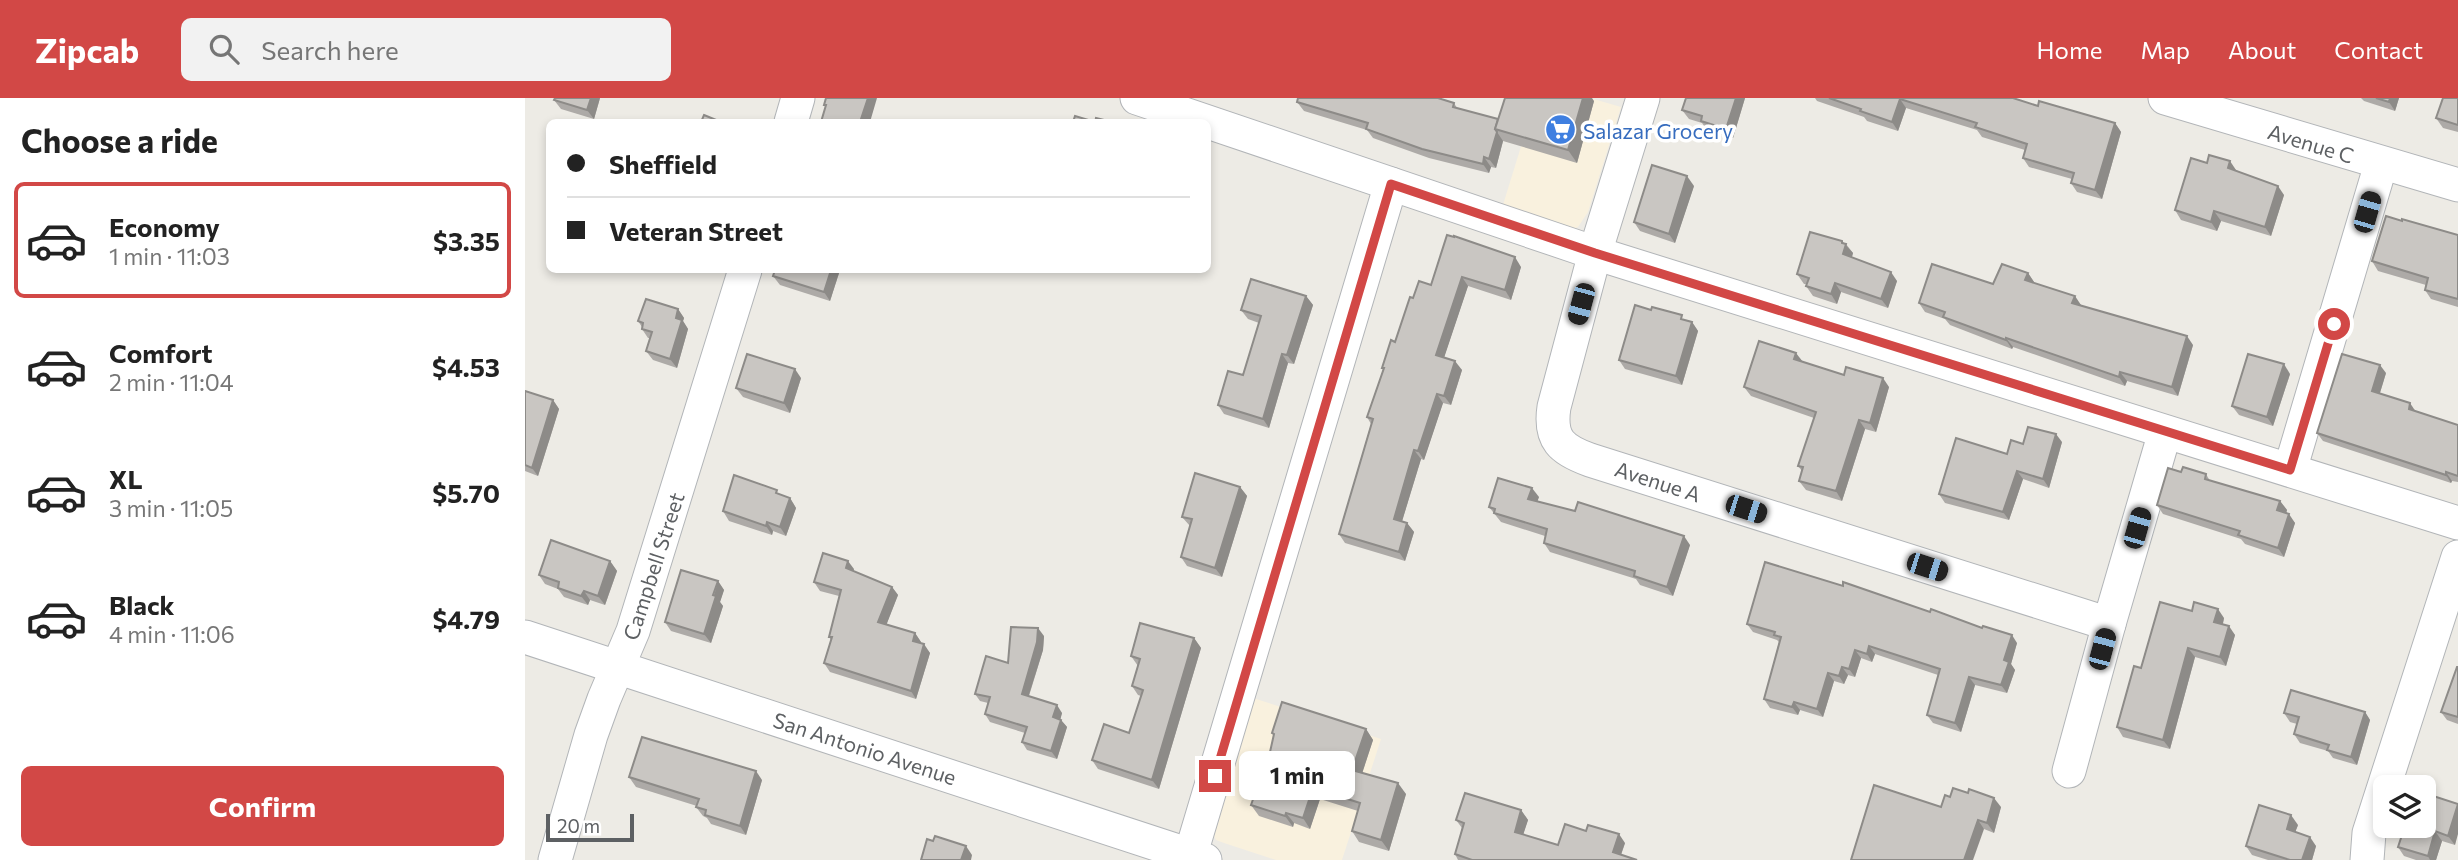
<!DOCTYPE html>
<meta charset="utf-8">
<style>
body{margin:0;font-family:Commissioner,sans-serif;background:#f2f2f2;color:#222;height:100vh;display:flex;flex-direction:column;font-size:26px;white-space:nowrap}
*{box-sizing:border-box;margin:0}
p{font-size:23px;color:#767676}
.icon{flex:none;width:38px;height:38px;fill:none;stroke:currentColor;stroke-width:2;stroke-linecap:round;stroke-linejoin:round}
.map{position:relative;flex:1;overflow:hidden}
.details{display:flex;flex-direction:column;background:#fff;width:525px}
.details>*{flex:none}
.hud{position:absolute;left:21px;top:21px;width:665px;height:154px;border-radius:10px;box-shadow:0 4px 10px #0003;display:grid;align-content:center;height:154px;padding:0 21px;background:#fff}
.fabs{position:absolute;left:1848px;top:677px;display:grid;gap:14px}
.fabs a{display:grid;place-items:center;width:63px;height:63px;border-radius:10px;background:#fff;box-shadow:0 4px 10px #0003;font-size:35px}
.scale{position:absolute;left:21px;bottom:18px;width:88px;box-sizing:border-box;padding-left:7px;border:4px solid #5d6063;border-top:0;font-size:19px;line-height:24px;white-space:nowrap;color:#5d6063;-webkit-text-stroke:5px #fff;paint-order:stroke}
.end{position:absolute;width:32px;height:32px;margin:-16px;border:9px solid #d24846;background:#fff;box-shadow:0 0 0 4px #fff}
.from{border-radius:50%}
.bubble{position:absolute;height:49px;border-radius:10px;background:#fff;box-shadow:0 4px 10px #0003;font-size:23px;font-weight:700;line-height:49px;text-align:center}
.car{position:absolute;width:21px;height:42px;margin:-21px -10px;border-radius:9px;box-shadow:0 0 5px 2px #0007;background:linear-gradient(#222 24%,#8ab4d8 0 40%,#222 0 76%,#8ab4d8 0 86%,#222 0)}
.hud b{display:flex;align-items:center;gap:24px;height:66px;font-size:26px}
.hud b+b{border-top:2px solid #e0e0e0}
.hud i{width:18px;height:18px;background:#222}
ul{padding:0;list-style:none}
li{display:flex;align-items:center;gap:21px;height:116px;margin:0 14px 10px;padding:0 7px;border:4px solid transparent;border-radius:10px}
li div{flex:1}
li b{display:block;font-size:26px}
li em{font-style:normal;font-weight:700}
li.selected{border-color:#d24846}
li>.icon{width:63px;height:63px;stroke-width:1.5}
h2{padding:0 21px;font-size:32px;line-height:84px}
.button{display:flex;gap:14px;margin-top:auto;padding:14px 21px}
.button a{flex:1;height:80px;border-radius:10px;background:#d24846;color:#fff;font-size:28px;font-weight:700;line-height:80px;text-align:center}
header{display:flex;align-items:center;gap:42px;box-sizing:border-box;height:98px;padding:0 35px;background:#d24846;color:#fff}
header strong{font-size:33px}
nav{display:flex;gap:38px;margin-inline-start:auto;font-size:24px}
.search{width:490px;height:63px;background:#f2f2f2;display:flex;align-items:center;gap:18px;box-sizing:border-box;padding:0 24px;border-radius:10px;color:#767676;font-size:26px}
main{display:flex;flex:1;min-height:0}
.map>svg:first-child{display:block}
.commercial{fill:#f9f1de}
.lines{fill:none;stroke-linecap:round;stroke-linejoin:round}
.street-casing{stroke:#b2b5b8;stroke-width:35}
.street{stroke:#fff;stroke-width:33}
.wall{fill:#adaaa7}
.shaded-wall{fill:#8d8b88}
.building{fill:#c9c6c2;stroke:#8d8b88;stroke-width:2}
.route{stroke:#d24846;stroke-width:9}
.labels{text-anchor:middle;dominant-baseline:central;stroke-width:7;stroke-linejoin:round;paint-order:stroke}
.shop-label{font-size:21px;fill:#366cbe;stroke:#fff;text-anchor:start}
.street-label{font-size:21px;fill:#5d6063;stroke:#fff}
</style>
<header>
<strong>Zipcab</strong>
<div class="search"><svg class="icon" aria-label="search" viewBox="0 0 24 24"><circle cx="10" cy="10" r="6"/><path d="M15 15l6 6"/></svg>Search here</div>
<nav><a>Home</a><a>Map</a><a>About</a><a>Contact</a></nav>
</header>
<main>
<section class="details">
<h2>Choose a ride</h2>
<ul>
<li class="selected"><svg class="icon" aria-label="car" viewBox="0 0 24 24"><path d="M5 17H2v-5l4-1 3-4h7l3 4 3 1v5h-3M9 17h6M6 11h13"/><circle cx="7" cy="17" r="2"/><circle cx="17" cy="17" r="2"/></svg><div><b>Economy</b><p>1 min · 11:03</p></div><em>$3.35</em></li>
<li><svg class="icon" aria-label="car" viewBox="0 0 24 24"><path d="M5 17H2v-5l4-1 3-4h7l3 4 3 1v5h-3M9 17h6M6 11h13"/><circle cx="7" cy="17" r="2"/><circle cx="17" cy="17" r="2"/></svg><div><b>Comfort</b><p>2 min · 11:04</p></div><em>$4.53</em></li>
<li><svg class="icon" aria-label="car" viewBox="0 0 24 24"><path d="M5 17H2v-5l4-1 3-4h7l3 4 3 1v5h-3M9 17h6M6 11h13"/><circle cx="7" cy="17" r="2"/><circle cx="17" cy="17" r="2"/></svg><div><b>XL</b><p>3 min · 11:05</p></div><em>$5.70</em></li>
<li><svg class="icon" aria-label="car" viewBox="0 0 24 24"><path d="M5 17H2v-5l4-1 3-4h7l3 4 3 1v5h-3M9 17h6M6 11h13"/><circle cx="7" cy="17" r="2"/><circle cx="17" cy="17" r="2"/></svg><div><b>Black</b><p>4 min · 11:06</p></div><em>$4.79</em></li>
</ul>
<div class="button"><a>Confirm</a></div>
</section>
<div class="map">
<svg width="1933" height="762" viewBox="0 0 1933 762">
<rect width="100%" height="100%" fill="#edebe5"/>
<g class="commercial">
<polygon points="1011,0 1065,0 1096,9 1063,114 1053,129 1044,133 977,110"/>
<polygon points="728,600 856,641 817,762 751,762 699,745 691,742 689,738"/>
</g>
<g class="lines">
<defs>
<g id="street">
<polyline points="612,0 1070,155 1933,425"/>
<path d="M1118,0L1070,155L1029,309C1024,342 1037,352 1065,362L1584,526"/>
<polyline points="1640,0 1933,87"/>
<polyline points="266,24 273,0"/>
<polyline points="1765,372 1856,66"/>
<polyline points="0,539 680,762"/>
<polyline points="1544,673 1584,526 1640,334"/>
<polyline points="30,762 66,637 79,601 108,533 220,172"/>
<polyline points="664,762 866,86"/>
<polyline points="1842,762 1844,735 1933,459"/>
</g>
</defs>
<use href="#street" class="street-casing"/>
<use href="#street" class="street"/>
</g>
<g class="wall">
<polygon points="75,0 69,21 36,11 29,2"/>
<polygon points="1161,0 1220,0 1208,40 1182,32 1177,25 1164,21 1157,12"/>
<polygon points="1290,0 1488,0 1513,8 1590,25 1596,34 1577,101 1552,94 1546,85 1547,81 1504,69 1498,60 1500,52 1457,39 1452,32 1381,10 1373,33 1342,23 1339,19 1292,3"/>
<polygon points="1836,0 1874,0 1870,13 1839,3"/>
<polygon points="1933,0 1933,34 1918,30 1911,20"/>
<polygon points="1069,3 1052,65 978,43 971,70 966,69 964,75 904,60 848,40 842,32 779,13 772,4 929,5 932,10 973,21"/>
<polygon points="1711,72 1759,97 1746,138 1696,123 1692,133 1656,122 1650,112"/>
<polygon points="1169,88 1150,145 1115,133 1109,124"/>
<polygon points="922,137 996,169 986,202 943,188 919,259 937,272 926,307 918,305 899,362 896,361 877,423 882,425 889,434 880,463 820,445 814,436 846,326 842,319 858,272 857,270 870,244 888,200 906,187"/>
<polygon points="1933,137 1933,209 1906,201 1900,192 1901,187 1853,173 1847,163"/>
<polygon points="1319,146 1321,146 1328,155 1327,159 1372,183 1363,210 1316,194 1312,206 1288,198 1281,188 1282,186 1279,186 1272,176"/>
<polygon points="250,172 312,172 314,175 305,203 255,187 248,178"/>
<polygon points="1503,175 1509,184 1509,185 1556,207 1555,208 1668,247 1653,298 1602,283 1600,288 1488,249 1487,251 1425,227 1420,221 1400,214 1394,205 1468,186"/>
<polygon points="781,198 788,207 769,266 763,265 744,330 699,316 693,307 718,277 734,225 723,221 716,212"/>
<polygon points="153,211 159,220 158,223 163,231 152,270 128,262 121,253 125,240 123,240 117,231 117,229 113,223"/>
<polygon points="1161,222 1167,224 1173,233 1157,287 1100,271 1094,262"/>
<polygon points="1277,264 1319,277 1364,289 1351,334 1340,331 1317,403 1281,392 1274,383 1277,373 1273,368 1289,320 1226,298 1219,289"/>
<polygon points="1861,275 1855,295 1891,313 1933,327 1933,384 1927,383 1926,385 1798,343 1792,335"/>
<polygon points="1765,276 1748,328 1714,317 1707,308"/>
<polygon points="276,280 265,315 218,299 211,290"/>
<polygon points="0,293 28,302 34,311 13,378 0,373"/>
<polygon points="1537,344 1524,390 1498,381 1484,422 1420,405 1414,396 1482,356"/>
<polygon points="1656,374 1681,376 1685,383 1755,403 1762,412 1761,415 1770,425 1759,459 1720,446 1716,441 1638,416 1632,407"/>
<polygon points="715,389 722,398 697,479 662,468 656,459 665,428 657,419"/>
<polygon points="256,397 265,400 271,410 261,438 248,433 247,437 204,423 198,413"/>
<polygon points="1014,399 1012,403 1165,447 1148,498 1115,487 1111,481 1025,454 1019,445 1020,438 976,424 964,409"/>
<polygon points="85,463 92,473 80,507 65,502 63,507 39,499 33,491 20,486 14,477"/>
<polygon points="329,471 328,473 367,489 373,497 361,527 390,535 396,544 395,545 405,555 391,601 305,574 299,565 306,542 304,539 314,498 295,493 289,484"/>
<polygon points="193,483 199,492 195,504 198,508 186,545 146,533 140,524"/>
<polygon points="1667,513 1699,520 1698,526 1710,537 1701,568 1670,559 1645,651 1598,639 1592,629"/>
<polygon points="1222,526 1492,545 1486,566 1490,572 1482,595 1450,587 1436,634 1408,625 1402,617 1413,577 1350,556 1347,564 1336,560 1330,579 1323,577 1319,586 1309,583 1298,619 1275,612 1273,617 1245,610 1239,601 1254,544 1252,542 1228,534"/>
<polygon points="519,538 518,552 504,598 537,615 535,621 542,629 532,661 502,652 497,644 500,635 465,624 460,616 463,605 455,603 450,596 483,565"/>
<polygon points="669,540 676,550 634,691 573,671 567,662 604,635 616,598 613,597 607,588 613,568 606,558"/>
<polygon points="1933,569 1933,626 1922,622 1916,614"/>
<polygon points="1840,614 1845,622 1832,667 1808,660 1803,653 1775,645 1769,636 1772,626 1765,624 1759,615"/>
<polygon points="841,631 848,642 837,675 881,696 864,753 834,744 827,733 833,713 795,701 785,731 769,725 768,729 734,718 726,707 745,654 749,637 747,635"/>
<polygon points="104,679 237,682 221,737 186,726 182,720 178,718 171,709 172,708 111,689"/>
<polygon points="1933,706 1930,747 1917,743 1911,762 1891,762 1879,758 1873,749"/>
<polygon points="1416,709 1476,709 1469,735 1459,731"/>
<polygon points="996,712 1003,722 998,737 1033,747 1100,745 1096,757 1112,762 933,762 930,756 937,730 931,722"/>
<polygon points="1773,727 1770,734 1791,748 1787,762 1743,762 1727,757 1721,748"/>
</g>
<g class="shaded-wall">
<polygon points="66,0 75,0 69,21 62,12"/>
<polygon points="343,0 352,0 345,24 335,24"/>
<polygon points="1058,0 1067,0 1069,3 1052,65 1043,52"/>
<polygon points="1211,0 1220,0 1208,40 1201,31"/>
<polygon points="1865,0 1874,0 1870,13 1864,4"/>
<polygon points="1375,1 1381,10 1373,33 1367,24"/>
<polygon points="1590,25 1596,34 1577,101 1570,92"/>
<polygon points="972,34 978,43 971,70 964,61"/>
<polygon points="959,59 966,69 964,75 958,66"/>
<polygon points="1705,63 1711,72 1710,79 1703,70"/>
<polygon points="1162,78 1169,88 1150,145 1144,136"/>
<polygon points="1753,88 1759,97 1746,138 1740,129"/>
<polygon points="1689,113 1696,123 1692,133 1686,124"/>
<polygon points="1317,143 1328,155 1325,165 1318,156"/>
<polygon points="990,159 996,169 986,202 980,192"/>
<polygon points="306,172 312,172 314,175 305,203 299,194"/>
<polygon points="1366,174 1372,183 1363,210 1356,201"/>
<polygon points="1503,175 1509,184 1506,191 1500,182"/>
<polygon points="937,179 943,188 917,266 911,257"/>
<polygon points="1310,185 1316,194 1312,206 1306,196"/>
<polygon points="781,198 788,207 769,266 762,257"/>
<polygon points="1550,198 1556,207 1553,214 1547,205"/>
<polygon points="153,211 159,220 158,223 163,231 152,270 145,261 151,220"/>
<polygon points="1167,224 1173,233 1157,287 1151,278"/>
<polygon points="1662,238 1668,247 1653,298 1647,289"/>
<polygon points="1481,240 1488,249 1487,251 1481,242"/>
<polygon points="1271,255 1278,264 1269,261"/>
<polygon points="757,256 763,265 744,330 738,321"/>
<polygon points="930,263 937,272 926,307 919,298"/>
<polygon points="1759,266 1765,276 1748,328 1742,319"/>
<polygon points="1855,267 1861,275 1853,301 1847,293"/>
<polygon points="270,271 276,280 265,315 259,305"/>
<polygon points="1595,274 1602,283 1600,288 1594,279"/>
<polygon points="1358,280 1364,289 1351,334 1345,325"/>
<polygon points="912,296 918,305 899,362 893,353"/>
<polygon points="28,302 34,311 13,378 7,370"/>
<polygon points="1885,305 1891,314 1884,311"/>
<polygon points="1334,322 1340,331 1317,403 1311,393"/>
<polygon points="1531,336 1537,344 1524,390 1518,381"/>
<polygon points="889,352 896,361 875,430 869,421"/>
<polygon points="1492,373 1498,381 1484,422 1478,414"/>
<polygon points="1921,374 1927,383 1926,385 1921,377"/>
<polygon points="715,389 722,398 697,479 690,470"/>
<polygon points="1007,390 1014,399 1010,410 1003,401"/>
<polygon points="265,400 271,410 261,438 255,429"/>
<polygon points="1755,403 1762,412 1759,421 1752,412"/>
<polygon points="1764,416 1770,425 1759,459 1753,450"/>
<polygon points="242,424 248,433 247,437 241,428"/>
<polygon points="882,425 889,434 880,463 874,454"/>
<polygon points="1159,438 1165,447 1148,498 1142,489"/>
<polygon points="85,463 92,473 80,507 73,498"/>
<polygon points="323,463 329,471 327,478 321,470"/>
<polygon points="193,483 199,492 195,504 198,508 186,545 179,536"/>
<polygon points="367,489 373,497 359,533 353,524"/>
<polygon points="59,493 65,502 63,507 56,498"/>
<polygon points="1693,511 1699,520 1696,533 1689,524"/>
<polygon points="1704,528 1710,537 1701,568 1695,559"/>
<polygon points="513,530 519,538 518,552 502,603 497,596"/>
<polygon points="390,535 396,544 394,551 388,543"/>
<polygon points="1487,537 1492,545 1486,566 1490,572 1482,595 1476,587 1479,562"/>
<polygon points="669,540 676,550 634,691 627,682"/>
<polygon points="399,546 405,555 391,601 386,593"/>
<polygon points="1344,548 1350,556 1347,564 1342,556"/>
<polygon points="1663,550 1670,559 1645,651 1638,642"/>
<polygon points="1330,552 1336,560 1330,579 1324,571"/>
<polygon points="1317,569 1323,577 1319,586 1314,578"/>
<polygon points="1303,575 1309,583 1298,619 1292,611"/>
<polygon points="1444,579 1450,587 1436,634 1430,625"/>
<polygon points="1269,604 1275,612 1273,617 1267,609"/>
<polygon points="532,607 537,615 534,627 528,619"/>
<polygon points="1840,614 1845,622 1832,667 1826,659"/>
<polygon points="536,622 542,629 532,661 526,653"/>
<polygon points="841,631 848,642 835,682 827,672"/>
<polygon points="231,673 237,682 221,737 215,728"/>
<polygon points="873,685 881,696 864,753 856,742"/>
<polygon points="788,690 795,701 785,731 778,720"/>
<polygon points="1469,700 1476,709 1469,735 1462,725"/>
<polygon points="1933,707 1933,736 1930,747 1923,738"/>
<polygon points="996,712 1003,722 996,743 990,734"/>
<polygon points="761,715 769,725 768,729 760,718"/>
<polygon points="1766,717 1773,727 1768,740 1762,731"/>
<polygon points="1453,722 1459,731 1448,762 1439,762"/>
<polygon points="1910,733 1917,743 1911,762 1905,762 1903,758"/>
<polygon points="1094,736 1100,745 1094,762 1088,754"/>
<polygon points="1785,739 1791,748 1787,762 1777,762"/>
<polygon points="441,748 447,757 446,762 436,762"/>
</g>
<g class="building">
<polygon points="30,0 66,0 62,12 29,2"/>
<polygon points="301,0 343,0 335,24 296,24 301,7 299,7"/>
<polygon points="773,0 913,0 929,5 928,9 973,21 970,31 972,34 964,61 959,59 958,66 897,51 841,31 843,25 772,4"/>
<polygon points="980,0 1058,0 1043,52 970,31"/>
<polygon points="1161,0 1211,0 1201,31 1176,23 1177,18 1157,12"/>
<polygon points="1304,0 1488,0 1513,8 1514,3 1590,25 1570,92 1546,85 1549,75 1498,60 1502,46 1450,29 1452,25 1375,1 1367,24 1335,13 1336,11"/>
<polygon points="1851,0 1865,0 1864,4"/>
<polygon points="1918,0 1933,0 1933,27 1911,20"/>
<polygon points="179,17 196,24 176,24"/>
<polygon points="550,18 570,24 548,24"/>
<polygon points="571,20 587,24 570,24"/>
<polygon points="1684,57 1705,63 1703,70 1753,88 1740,129 1689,113 1686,124 1650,112 1666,60 1682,65"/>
<polygon points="1127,67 1162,78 1144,136 1109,124"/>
<polygon points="1861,118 1877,123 1877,121 1933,137 1933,201 1900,192 1903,180 1847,163"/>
<polygon points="1285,134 1317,143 1317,145 1321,146 1318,156 1366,174 1356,201 1310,185 1306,196 1281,188 1284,180 1272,176"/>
<polygon points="922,137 929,139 929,138 990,159 980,192 937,179 911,257 930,263 919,298 912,296 893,353 889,352 869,421 882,425 874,454 814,436 848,321 842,319 859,270 857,270 866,242 870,244 885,199 888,200 894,183 906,187"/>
<polygon points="1407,166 1468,186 1477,166 1503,175 1500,182 1550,198 1547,205 1662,238 1647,289 1595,274 1594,279 1481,240 1481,242 1418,219 1420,214 1394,205"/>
<polygon points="250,172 306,172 299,194 248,178"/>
<polygon points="726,181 781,198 762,257 757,256 738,321 693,307 703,273 718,277 736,218 716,212"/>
<polygon points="121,201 153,211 151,220 157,222 145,261 121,253 127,234 117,231 118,225 113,223"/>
<polygon points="1110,207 1126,212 1127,209 1157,217 1156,221 1167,224 1151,278 1094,262"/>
<polygon points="1234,243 1271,255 1269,261 1319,277 1321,269 1358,280 1345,325 1334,322 1311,393 1274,383 1278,369 1273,368 1291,314 1219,289"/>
<polygon points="222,256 270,271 259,305 211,290"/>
<polygon points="1723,256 1759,266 1742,319 1707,308"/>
<polygon points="1817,256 1855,267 1847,293 1885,305 1884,311 1933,327 1933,378 1921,374 1921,377 1792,335"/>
<polygon points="0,293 28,302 7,370 0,367"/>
<polygon points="1503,329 1531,336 1518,381 1492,373 1478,414 1414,396 1431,340 1482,356 1486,342 1498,346"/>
<polygon points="1658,369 1681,376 1680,381 1755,403 1752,412 1764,416 1753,450 1713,437 1715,433 1632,407 1643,370 1656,374"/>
<polygon points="670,375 715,389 690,470 656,459 667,421 657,419"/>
<polygon points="209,377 252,392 251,395 265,400 255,429 242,424 241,428 198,413"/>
<polygon points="973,380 1007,390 1003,401 1050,413 1053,404 1159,438 1142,489 1109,478 1110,473 1019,445 1022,431 969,415 970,411 964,409"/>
<polygon points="26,442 85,463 73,498 59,493 56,498 33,490 34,484 14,477"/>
<polygon points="298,455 323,463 321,470 367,489 353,524 390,535 388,543 399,546 386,593 299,565 307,539 304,539 316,492 289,484"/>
<polygon points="1240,464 1318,488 1318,484 1405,514 1406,511 1457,530 1458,528 1487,537 1479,562 1484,564 1476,587 1444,579 1430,625 1402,617 1415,571 1344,548 1342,556 1330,552 1324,571 1317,569 1314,578 1303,575 1292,611 1269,604 1267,609 1239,601 1256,539 1249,537 1250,534 1222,526"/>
<polygon points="156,472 193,483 188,497 191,498 179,536 140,524"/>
<polygon points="1635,504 1667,513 1669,504 1693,511 1689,524 1704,528 1695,559 1663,550 1638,642 1592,629 1609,568 1616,570"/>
<polygon points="615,525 669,540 627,682 567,662 579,626 604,635 618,592 607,588 615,561 606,558"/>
<polygon points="486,529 513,530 512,544 497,596 532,607 528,619 536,622 526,653 497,644 502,629 460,616 465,599 450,596 461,558 483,565"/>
<polygon points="1932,569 1933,569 1933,619 1916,614"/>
<polygon points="1766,592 1840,614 1826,659 1802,652 1804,647 1769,636 1774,619 1759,615"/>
<polygon points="757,604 841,631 827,672 873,685 856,742 827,733 835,705 788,690 778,720 761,715 760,718 726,707 745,654 749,636 747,635"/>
<polygon points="117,639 231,673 215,728 180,717 181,712 171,709 174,701 104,679"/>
<polygon points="1349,687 1416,709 1420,697 1425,699 1428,690 1443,695 1444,691 1469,700 1462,725 1453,722 1439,762 1326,762"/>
<polygon points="940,695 996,712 990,734 1033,747 1040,726 1061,733 1063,727 1094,736 1088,754 1112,762 947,762 930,756 939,725 931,722"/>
<polygon points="1899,695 1933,706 1923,738 1910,733 1903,758 1873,749 1880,728 1899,728"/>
<polygon points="1734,707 1766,717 1762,731 1785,739 1777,762 1765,762 1721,748"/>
<polygon points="410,738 441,748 436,762 396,762 402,741 408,743"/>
</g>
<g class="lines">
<polyline class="route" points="690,678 866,86 1070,155 1765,372 1809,226"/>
</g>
<defs>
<symbol id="supermarket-disc" viewBox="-11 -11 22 22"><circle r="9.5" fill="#3f7fe0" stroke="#fff"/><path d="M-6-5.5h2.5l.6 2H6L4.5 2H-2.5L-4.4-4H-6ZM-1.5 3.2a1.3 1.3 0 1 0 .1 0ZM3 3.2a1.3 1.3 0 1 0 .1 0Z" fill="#fff"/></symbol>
</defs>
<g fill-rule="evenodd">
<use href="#supermarket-disc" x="1018" y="14" width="35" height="35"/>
</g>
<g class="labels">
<g class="shop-label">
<text x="1058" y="32">Salazar Grocery</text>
</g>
<g class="street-label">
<text transform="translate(1786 45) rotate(17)">Avenue C</text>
<text transform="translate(1133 383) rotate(18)">Avenue A</text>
<text transform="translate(128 468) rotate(-72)">Campbell Street</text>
<text transform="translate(340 650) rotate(18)">San Antonio Avenue</text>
</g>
</g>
</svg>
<div class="fabs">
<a><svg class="icon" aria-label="layers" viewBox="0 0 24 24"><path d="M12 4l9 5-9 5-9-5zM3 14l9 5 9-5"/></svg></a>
</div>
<div class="scale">20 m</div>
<i class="end from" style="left:1809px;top:226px"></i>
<i class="end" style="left:690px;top:678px"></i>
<div class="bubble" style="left:714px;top:653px;width:116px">1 min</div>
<i class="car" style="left:1842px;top:114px;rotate:16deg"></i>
<i class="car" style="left:1056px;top:206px;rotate:195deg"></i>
<i class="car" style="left:1221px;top:411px;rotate:108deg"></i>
<i class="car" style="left:1612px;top:430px;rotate:16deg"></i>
<i class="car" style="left:1402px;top:469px;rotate:108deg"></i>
<i class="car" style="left:1577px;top:551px;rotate:15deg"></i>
<div class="hud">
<b><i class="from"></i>Sheffield</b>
<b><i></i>Veteran Street</b>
</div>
</div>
</main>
